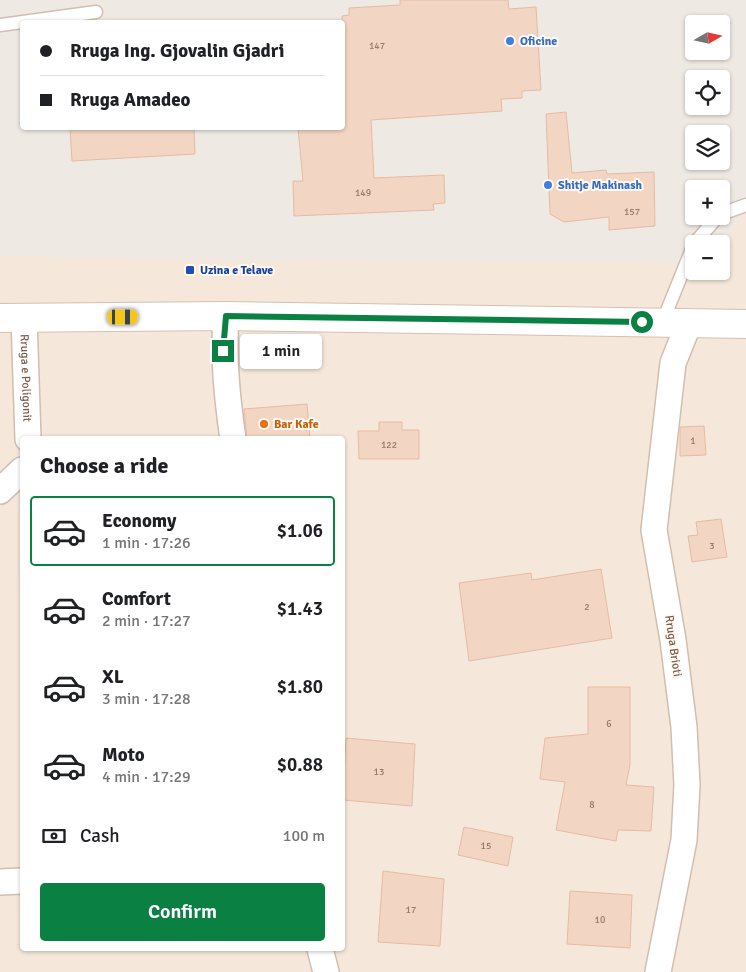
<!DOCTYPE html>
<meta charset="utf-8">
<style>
body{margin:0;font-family:Signika,sans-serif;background:#f6f6f6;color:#202124;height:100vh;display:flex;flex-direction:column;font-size:19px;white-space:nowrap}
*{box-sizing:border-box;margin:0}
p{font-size:16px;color:#757577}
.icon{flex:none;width:28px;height:28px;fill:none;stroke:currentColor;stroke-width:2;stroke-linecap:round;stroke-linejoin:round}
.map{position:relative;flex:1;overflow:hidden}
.sheet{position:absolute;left:20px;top:436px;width:325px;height:515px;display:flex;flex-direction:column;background:#fff;border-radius:5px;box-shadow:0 1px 4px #0004}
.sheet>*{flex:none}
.guide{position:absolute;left:20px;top:20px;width:325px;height:110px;border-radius:5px;box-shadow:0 1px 4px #0004;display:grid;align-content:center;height:110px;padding:0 20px;background:#fff}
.needle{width:32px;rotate:81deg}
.controls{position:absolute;left:685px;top:15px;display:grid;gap:10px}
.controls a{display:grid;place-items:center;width:45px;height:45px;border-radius:5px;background:#fff;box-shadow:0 1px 4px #0004;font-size:25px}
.end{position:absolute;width:22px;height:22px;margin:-11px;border:6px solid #0b8043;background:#fff;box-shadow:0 0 0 2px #fff}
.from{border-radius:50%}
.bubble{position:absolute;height:35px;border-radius:5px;background:#fff;box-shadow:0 1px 4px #0004;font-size:16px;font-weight:600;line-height:35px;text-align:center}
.car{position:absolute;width:15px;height:30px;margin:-15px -8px;border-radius:6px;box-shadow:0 0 4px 1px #0007;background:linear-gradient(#f5c518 24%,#345 0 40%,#f5c518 0 76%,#345 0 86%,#f5c518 0)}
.guide b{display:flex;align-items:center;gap:18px;height:48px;font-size:19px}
.guide b+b{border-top:1px solid #e0e0e0}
.guide i{width:12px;height:12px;background:#202124}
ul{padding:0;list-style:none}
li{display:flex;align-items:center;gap:15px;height:70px;margin:0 10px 8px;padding:0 10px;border:2px solid transparent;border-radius:5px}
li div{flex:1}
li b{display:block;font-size:19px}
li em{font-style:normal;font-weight:600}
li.on{border-color:#0b8043}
li>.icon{width:45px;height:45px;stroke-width:1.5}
h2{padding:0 20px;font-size:22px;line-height:60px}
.pay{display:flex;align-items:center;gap:12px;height:55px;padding:0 20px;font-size:19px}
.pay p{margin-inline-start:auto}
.cta{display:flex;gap:10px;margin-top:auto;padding:10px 20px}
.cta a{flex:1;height:58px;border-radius:5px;background:#0b8043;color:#fff;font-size:20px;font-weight:600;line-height:58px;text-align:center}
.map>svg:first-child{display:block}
.residential{fill:#f5e8da;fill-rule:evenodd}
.industrial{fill:#efe9e4;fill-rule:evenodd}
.building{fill:#f3d5c3;stroke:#e6bba3}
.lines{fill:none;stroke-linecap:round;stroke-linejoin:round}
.service-casing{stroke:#d1beb0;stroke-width:15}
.minor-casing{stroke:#d1beb0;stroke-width:28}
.secondary-casing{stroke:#d6c0b0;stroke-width:30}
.service{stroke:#fff;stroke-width:12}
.minor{stroke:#fff;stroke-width:25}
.secondary{stroke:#fff;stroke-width:28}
.route{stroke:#0b8043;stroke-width:6}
.shop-dot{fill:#3f7fe0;stroke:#fffaf3;stroke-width:2}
.transit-dot{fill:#1a4fb4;stroke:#fffaf3;stroke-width:2}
.food-dot{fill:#e8710a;stroke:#fffaf3;stroke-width:2}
.labels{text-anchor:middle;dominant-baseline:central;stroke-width:4;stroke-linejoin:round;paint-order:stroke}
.number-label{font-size:10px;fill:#987a6a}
.shop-label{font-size:12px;font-weight:bold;fill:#366cbe;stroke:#fffaf3;text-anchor:start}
.transit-label{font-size:12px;font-weight:bold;fill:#164399;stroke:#fffaf3;text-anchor:start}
.street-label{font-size:12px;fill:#7a5c4d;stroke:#fffaf3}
.food-label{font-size:12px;font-weight:bold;fill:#c56008;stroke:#fffaf3;text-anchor:start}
</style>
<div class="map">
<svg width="746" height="972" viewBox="0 0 746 972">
<rect width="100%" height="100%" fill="#fdf6ec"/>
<path class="residential" d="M0,0H746V972H0ZM22,22H342V128H22ZM694,24H721V51H694ZM694,79H721V106H694ZM694,134H721V161H694ZM694,189H721V216H694ZM694,244H721V271H694ZM22,439H342V949H22Z"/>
<path class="industrial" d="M0,0H746V210L721,249V244H694V263L197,260L0,256ZM22,22H342V128H22ZM694,24H721V51H694ZM694,79H721V106H694ZM694,134H721V161H694ZM694,189H721V216H694Z"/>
<g class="building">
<polygon points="400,0 508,0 509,9 536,7 541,90 522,91 522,98 501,99 502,111 371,120 374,178 444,175 445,203 433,204 434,210 294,216 293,181 303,181 298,128 342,128 342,16 349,15 349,8 400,5"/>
<polygon points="566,112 572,173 606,170 607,174 654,172 655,226 609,230 609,217 564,222 550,214 546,114"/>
<polygon points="70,128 194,128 195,154 72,161"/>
<polygon points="307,404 310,439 247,439 244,409"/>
<polygon points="379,422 402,422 402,430 419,430 419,459 359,459 358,431 379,431"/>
<polygon points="704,426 706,455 680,456 680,427"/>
<polygon points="721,519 727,557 692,562 688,536 698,535 696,522"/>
<polygon points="601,569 612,638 469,661 459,583 531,573 532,580"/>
<polygon points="588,687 630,687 630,765 626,785 654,787 651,831 618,830 616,841 556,830 565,782 540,779 545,738 588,734"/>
<polygon points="346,738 415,744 412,806 343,800"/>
<polygon points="464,827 513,837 508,866 458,855"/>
<polygon points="383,871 444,879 440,946 378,942"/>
<polygon points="570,891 632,895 630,948 567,944"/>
</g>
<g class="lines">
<defs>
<g id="service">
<polyline points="0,25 96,12"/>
<polyline points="721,214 746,205"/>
<polyline points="694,244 718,216"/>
<polyline points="662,323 694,244"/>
</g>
<g id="minor">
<path d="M226,316C223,358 227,397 233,439"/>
<path id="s1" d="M24,318L28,439"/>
<polyline points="0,491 22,470"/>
<polyline points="0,882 22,881"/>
<polyline points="320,949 326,972"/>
<polyline points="658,972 684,840 687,785 684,727 673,640 654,530 673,363 689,323"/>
</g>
<polyline id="secondary" points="0,318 226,316 746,324"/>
</defs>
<use href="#service" class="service-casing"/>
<use href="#minor" class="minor-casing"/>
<use href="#secondary" class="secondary-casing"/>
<use href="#service" class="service"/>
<use href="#minor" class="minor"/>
<use href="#secondary" class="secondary"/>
</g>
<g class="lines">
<polyline class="route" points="223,351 226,316 642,322"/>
</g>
<g class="shop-dot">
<circle cx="510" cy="41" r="5"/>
<circle cx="548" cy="185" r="5"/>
</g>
<rect class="transit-dot" x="185" y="265" width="10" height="10" rx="2.5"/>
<circle class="food-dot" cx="264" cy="424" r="5"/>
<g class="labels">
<g class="number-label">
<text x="377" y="46">147</text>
<text x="363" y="193">149</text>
<text x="632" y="212">157</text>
<text x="693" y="441">1</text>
<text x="389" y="445">122</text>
<text x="712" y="546">3</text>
<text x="587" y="607">2</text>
<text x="609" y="724">6</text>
<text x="379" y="772">13</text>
<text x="592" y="805">8</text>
<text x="486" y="846">15</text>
<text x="411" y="910">17</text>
<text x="600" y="920">10</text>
</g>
<g class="shop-label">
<text x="520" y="41">Oficine</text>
<text x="558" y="185">Shitje Makinash</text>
</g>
<g class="transit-label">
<text x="200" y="270">Uzina e Telave</text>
</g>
<g class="street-label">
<text stroke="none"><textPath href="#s1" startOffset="60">Rruga e Poligonit</textPath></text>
<text transform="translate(673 646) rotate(82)">Rruga Brioti</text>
</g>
<g class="food-label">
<text x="274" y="424">Bar Kafe</text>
</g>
</g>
</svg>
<div class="controls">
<a><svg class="needle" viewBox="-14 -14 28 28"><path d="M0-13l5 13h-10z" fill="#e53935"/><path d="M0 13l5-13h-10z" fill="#757577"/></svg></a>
<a><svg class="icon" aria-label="locate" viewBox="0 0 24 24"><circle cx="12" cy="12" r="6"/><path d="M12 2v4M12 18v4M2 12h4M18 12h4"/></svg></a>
<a><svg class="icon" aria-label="layers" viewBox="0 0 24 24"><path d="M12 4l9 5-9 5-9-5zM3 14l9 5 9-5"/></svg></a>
<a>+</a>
<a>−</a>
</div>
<i class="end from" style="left:642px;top:322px"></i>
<i class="end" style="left:223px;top:351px"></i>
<div class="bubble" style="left:240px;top:334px;width:82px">1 min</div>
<i class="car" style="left:123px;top:317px;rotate:90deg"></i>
<div class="guide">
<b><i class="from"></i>Rruga Ing. Gjovalin Gjadri</b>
<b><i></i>Rruga Amadeo</b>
</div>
<section class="sheet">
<h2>Choose a ride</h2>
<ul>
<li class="on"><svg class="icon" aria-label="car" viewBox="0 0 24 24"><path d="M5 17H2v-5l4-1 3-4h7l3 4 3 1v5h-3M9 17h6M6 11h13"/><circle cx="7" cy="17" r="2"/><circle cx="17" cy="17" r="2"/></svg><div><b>Economy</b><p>1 min · 17:26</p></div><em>$1.06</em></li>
<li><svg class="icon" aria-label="car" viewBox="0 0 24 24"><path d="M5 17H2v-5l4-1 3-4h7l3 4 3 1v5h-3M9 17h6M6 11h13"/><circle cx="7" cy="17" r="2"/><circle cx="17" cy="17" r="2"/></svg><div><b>Comfort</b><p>2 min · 17:27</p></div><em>$1.43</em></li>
<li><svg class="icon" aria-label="car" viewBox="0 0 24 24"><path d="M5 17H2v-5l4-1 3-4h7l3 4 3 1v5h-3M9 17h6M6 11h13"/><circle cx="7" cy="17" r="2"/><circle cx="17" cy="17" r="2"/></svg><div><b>XL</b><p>3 min · 17:28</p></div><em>$1.80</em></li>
<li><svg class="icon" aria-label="car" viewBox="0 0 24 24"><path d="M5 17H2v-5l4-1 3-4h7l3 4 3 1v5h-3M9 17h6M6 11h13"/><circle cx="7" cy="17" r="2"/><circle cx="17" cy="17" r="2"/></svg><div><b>Moto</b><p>4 min · 17:29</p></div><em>$0.88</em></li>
</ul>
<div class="pay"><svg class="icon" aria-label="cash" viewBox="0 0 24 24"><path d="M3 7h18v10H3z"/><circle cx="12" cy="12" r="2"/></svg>Cash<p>100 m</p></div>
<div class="cta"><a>Confirm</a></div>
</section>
</div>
